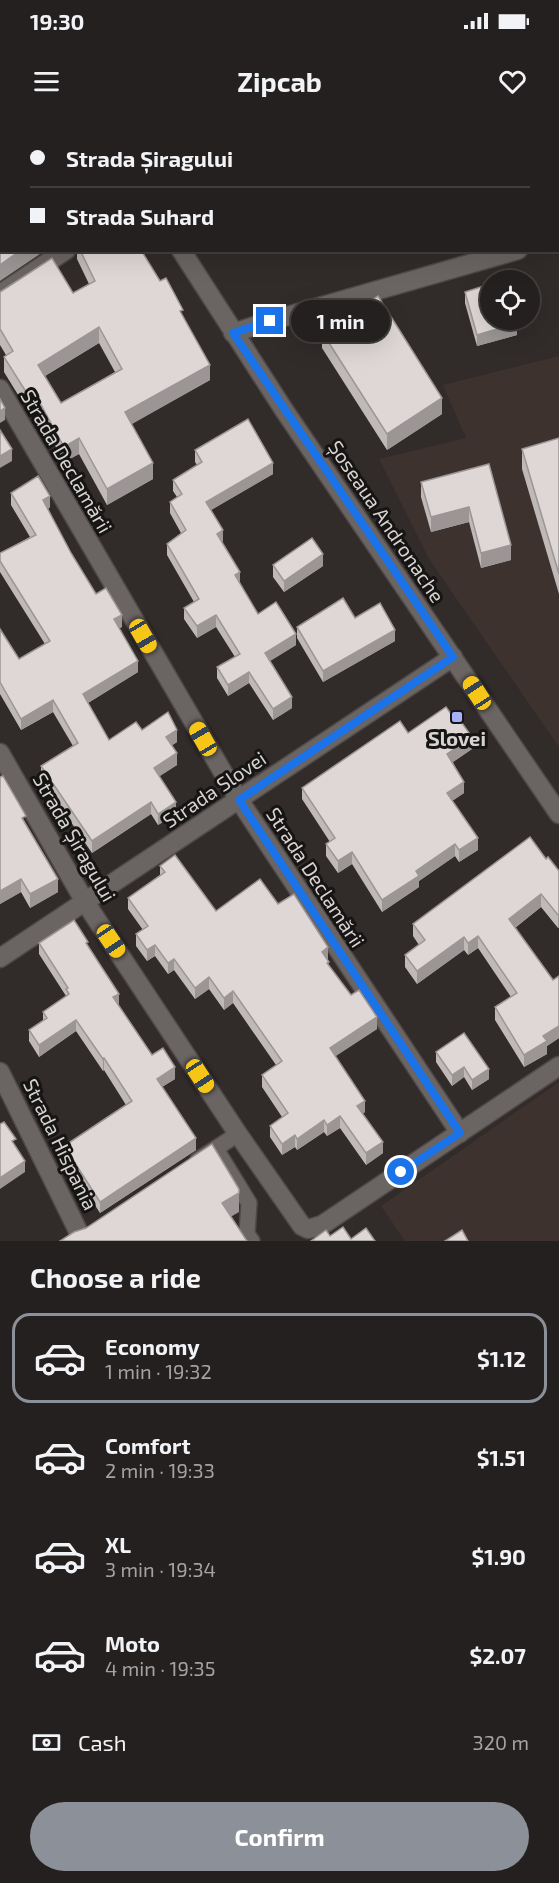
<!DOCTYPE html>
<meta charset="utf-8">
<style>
body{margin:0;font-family:"Exo 2",sans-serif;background:#312d2d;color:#f1f3f6;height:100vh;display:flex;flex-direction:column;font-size:22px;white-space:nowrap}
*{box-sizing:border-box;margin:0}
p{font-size:20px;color:#a3a3a5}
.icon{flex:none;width:33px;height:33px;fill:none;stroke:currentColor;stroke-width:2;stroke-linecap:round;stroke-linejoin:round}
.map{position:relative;height:1121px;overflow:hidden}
.details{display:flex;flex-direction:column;background:#252020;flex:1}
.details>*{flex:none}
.banner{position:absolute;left:0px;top:0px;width:560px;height:132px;box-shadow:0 6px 24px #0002,0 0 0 2px #423e3e;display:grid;align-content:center;height:132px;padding:0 30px;background:#252020}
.tools{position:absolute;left:480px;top:150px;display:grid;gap:12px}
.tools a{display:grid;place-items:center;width:60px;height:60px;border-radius:50%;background:#252020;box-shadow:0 6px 24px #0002,0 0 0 2px #423e3e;font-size:30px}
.end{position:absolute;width:27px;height:27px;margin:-14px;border:8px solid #1a73e8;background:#fff;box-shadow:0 0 0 3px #fff}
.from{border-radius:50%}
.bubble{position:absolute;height:42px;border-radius:21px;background:#252020;box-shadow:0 6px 24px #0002,0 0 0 2px #423e3e;font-size:20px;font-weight:700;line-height:42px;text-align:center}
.car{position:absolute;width:18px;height:36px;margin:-18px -9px;border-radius:8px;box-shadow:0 0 4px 2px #0007;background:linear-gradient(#f5c518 24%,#345 0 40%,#f5c518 0 76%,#345 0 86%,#f5c518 0)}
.banner b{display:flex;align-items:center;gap:21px;height:57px;font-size:22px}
.banner b+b{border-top:2px solid #423e3e}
.banner i{width:15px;height:15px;background:#f1f3f6}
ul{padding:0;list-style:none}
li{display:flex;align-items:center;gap:18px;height:90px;margin:0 12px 9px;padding:0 18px;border:3px solid transparent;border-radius:18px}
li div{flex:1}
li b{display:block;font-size:22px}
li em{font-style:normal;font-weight:700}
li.on{border-color:#8c9099}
li>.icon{width:54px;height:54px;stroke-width:1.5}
h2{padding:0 30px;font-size:27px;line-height:72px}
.pay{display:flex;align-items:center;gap:15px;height:66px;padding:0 30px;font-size:22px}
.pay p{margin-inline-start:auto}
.button{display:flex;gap:12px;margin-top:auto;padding:12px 30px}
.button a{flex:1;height:69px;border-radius:36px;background:#8c9099;color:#fff;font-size:24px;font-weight:700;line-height:69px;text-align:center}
.status{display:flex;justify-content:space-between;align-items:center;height:42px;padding:0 30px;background:#252020;direction:ltr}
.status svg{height:16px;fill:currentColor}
header{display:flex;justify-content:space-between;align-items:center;height:78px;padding:0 30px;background:#252020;font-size:27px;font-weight:700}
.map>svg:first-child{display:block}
.built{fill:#3e322f}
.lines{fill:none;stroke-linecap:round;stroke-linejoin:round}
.lane-casing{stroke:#4e4948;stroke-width:18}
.street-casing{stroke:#4e4948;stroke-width:21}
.secondary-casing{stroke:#4e4948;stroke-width:21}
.lane{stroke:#6a6462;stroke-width:15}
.street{stroke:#6a6462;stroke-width:18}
.secondary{stroke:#6a6462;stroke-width:18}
.wall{fill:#bfb9b7;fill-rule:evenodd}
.shaded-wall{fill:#9b9695}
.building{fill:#ded7d5;stroke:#9b9695;stroke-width:1.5;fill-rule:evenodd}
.route{stroke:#1a73e8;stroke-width:8}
.poi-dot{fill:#a6b1fc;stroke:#171414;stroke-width:2}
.labels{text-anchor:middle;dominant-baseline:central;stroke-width:6;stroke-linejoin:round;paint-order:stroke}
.street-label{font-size:20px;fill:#d6d3d2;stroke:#171414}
.poi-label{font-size:20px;font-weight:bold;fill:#d6d3d2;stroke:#171414}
</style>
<div class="status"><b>19:30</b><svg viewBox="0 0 49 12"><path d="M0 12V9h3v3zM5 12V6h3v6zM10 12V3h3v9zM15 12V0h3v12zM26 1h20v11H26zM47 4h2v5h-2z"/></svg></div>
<header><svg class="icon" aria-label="menu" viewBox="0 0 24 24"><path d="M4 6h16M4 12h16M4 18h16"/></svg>Zipcab<svg class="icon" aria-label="heart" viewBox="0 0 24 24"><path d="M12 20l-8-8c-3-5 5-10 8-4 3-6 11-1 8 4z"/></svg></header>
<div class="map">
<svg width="559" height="1121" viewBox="0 0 559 1121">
<rect width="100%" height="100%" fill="#312b2a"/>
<g class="built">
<polygon points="559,236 559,627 429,439 379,339 466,318 443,265"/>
<polygon points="559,962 559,1121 405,1121 381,1086"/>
</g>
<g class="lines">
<defs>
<g id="lane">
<polyline points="216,1029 249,1083 247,1114 252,1121"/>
<polyline points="198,1040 238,1014"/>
</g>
<g id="street">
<polyline points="558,119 559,119"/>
<polyline points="0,174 66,130"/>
<polyline points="233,213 270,201 518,130"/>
<polyline points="0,269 239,680 460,1013"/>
<polyline points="0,633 85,782 238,1014 302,1106 308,1109 322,1105 559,946"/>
<polyline points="0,952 81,1117"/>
</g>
<g id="secondary">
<polyline points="106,0 106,2"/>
<polyline points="181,130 284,290 559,694"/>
<polyline points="0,838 453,537"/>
</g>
</defs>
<use href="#lane" class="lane-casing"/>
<use href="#street" class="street-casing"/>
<use href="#secondary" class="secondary-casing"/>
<use href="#lane" class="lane"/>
<use href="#street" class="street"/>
<use href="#secondary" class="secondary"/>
</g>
<g class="wall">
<path d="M77,130H143V134L160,161L183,196L210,260L131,304L153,359L107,385L79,334L64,342L34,287L28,291L4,252V237L6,235L0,225V172L73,173L89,164L77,139ZM99,223L115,252L61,283L45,256Z"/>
<polygon points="465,172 517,215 477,226 465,183"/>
<polygon points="322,212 442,294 387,330 322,228"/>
<polygon points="559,318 559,474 522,349 522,329"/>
<polygon points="195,330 273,354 211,390 223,421 222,422 240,464 258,494 296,525 270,541 292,588 273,600 249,563 228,576 217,558 217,547 235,537 216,507 197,518 184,499 184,488 194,482 167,435 167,424 181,413 170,393 170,382 177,377 173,371 173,360 197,345 195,342"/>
<polygon points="489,344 511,440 481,448 469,402 431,412 421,377 421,362"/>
<polygon points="11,373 50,387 48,389 71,433 96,474 122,507 119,508 138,552 88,583 109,620 142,610 177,622 171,626 177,645 159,656 176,694 158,705 151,694 92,733 41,658 41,646 73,626 53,592 21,610 0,574 0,509 19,539 45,524 0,452 0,433 30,417 11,385"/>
<polygon points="273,445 323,446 284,472 273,457"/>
<polygon points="355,498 395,521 323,562 297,518 297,507"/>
<polygon points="408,613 472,629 453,642 464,673 452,681 478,730 459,742 455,736 419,761 419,767 382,792 352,744 338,753 326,736 326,724 330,722 302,679 302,668"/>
<polygon points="0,657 26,704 58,772 30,788 21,772 0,784"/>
<polygon points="546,739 559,751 559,807 558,808 541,787 515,808 553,860 559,856 559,918 547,926 547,934 524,947 495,900 495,887 511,877 478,828 468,835 464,830 417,864 405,847 405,835 419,825 413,816 413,804"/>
<polygon points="160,746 216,791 278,784 328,839 327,839 329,846 377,909 335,936 365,992 363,993 383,1033 366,1045 340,1008 327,1016 324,1012 297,1030 295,1027 282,1035 270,1017 270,1006 282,997 262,967 262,955 276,945 233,883 224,890 209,869 195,879 174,850 168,854 155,836 147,841 136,826 136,814 143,810 128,789 128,778 160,755"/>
<polygon points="39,823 88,827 119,886 152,935 175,959 162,967 196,1030 100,1093 64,1037 64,1026 126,985 104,950 103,951 76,911 39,937 29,921 29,910 43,900 43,892 66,876 39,834"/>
<polygon points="436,932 489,959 472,970 464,957 452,966 436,942"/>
</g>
<g class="shaded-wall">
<polygon points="10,0 40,0 38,2 8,2"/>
<polygon points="207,0 230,0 227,2 204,2"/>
<polygon points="0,5 2,5 2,20 0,21"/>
<polygon points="21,130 40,130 40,134 0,161 0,145"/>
<polygon points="517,203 517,215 477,226 477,215"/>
<polygon points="99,207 99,223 38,260 38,245"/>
<polygon points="210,245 210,260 125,308 125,292"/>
<polygon points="34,272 34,287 28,291 28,275"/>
<polygon points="442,278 442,294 387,330 387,314"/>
<polygon points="5,288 5,300 0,303 0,291"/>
<polygon points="79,318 79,334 64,342 64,327"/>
<polygon points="12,329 12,341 0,348 0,336"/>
<polygon points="153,343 153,359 107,385 107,369"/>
<polygon points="273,343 273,354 206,393 206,382"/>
<polygon points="50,376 50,387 43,391 43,380"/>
<polygon points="469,387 469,402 431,412 431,397"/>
<polygon points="223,410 223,421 217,425 217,414"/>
<polygon points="511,425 511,440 481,448 481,433"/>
<polygon points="323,434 323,446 284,472 284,461"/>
<polygon points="240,452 240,463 235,455"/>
<polygon points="122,495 122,507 114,511 114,499"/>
<polygon points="216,495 216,507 197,518 197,506"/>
<polygon points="395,510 395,521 323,562 323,551"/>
<polygon points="296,514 296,525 265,544 265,533"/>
<polygon points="138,541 138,552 83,586 83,574"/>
<polygon points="249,552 249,563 228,576 228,565"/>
<polygon points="292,577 292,588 273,600 273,589"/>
<polygon points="53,580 53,592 21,610 21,599"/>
<polygon points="177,610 177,622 166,629 166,617"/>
<polygon points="472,617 472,629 447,646 447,634"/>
<polygon points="177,633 177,645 154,660 154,648"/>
<polygon points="464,662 464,673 447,684 447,673"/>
<polygon points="151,682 151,694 92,733 92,721"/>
<polygon points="176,682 176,694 158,705 158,694"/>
<polygon points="478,718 478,730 459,742 459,730"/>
<polygon points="455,724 455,736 419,761 419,767 382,792 382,780 416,751"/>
<polygon points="352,732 352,744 338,753 338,741"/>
<polygon points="21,759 21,772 0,784 0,771"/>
<polygon points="58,759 58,772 30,788 30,774"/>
<polygon points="541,774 541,787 509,812 509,799"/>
<polygon points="559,794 559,807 558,808 558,795"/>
<polygon points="478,816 478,828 468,835 468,823"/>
<polygon points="464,817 464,830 417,864 417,851"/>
<polygon points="155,825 155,836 147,841 147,830"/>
<polygon points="328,827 328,839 322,843 322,832"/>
<polygon points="174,839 174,850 168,854 168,843"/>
<polygon points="209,857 209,869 195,879 195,868"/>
<polygon points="233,871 233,883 224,890 224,878"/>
<polygon points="119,874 119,885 113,889 113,877"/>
<polygon points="377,897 377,909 330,940 330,928"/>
<polygon points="76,900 76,911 39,937 39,925"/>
<polygon points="559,906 559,918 547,926 547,934 524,947 524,935 543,916"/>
<polygon points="104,938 104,950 103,951 103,939"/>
<polygon points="175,947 175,959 157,970 157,959"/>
<polygon points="464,947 464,957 452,966 452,955"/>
<polygon points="489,949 489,959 472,970 472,960"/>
<polygon points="365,981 365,992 357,997 357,986"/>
<polygon points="340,996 340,1008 327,1016 327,1005"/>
<polygon points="324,1000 324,1012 297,1030 297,1019"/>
<polygon points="295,1015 295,1027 282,1035 282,1024"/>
<polygon points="196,1018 196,1030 100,1093 100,1082"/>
<polygon points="383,1022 383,1033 366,1045 366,1033"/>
<polygon points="25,1041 25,1052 0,1069 0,1058"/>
<polygon points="239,1069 239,1092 222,1102 222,1083"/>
</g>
<g class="building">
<polygon points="0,0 10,0 8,2 2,2 2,5 0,5"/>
<polygon points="191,0 207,0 204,2 191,2"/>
<polygon points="333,0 494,0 494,2 328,2"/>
<polygon points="2,67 2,130 21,130 0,145 0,68"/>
<path d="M80,130H141L160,161L166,158L183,190L180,191L210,245L125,292L153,343L107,369L79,318L64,327L34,272L28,275L4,237L13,231L0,209V172L52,138L73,173L95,161ZM99,207L122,249L61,283L38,245Z"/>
<polygon points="490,164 490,200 516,200 517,203 477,215 465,172"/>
<polygon points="378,176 442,278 387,314 322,212"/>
<polygon points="0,279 5,288 0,291"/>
<polygon points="248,299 273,343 206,382 223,410 217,414 240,452 235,455 258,494 276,482 296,514 265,533 292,577 273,589 249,552 228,565 217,547 240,534 216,495 197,506 184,488 199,479 167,424 186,410 170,382 182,374 173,360 202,342 195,330"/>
<polygon points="0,310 12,329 0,336"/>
<polygon points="559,318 559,454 522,329"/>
<polygon points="489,344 511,425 481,433 469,387 431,397 421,362"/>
<polygon points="38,356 50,376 43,380 71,433 96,474 106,468 122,495 114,499 138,541 83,574 109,620 136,602 142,610 168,592 177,610 166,617 177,633 154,648 176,682 158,694 151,682 92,721 41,646 78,623 53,580 21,599 0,562 0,509 19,539 50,521 0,441 0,433 36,415 11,373"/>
<polygon points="312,418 323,434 284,461 273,445"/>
<polygon points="343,478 355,498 380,483 395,510 323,551 297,507"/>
<polygon points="446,587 454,598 457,596 472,617 447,634 464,662 447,673 478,718 459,730 455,724 416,751 419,756 382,780 352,732 338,741 326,724 335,718 302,668 400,601 408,613"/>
<polygon points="3,656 26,696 22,698 58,759 30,774 21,759 0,771 0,657"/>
<polygon points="530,717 546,739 548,737 559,751 559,794 558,795 541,774 509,799 553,860 559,856 559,906 543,916 547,921 524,935 495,887 517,873 478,816 468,823 464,817 417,851 405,835 425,820 413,804"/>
<polygon points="175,735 216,791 260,759 278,784 294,774 328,827 322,832 329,842 327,843 351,875 359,870 377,897 330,928 365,981 357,986 383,1022 366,1033 340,996 327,1005 324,1000 297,1019 295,1015 282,1024 270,1006 288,993 262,955 282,941 233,871 224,878 209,857 195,868 174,839 168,843 155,825 147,830 136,814 148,806 128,778 165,752 160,746"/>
<polygon points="74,800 88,822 86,823 119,874 113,877 152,935 163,928 175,947 157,959 196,1018 100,1082 64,1026 132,981 104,938 103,939 76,900 39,925 29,910 47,898 43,892 69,874 66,869 68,868 39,823"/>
<polygon points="464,913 489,949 472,960 464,947 452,955 436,932"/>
<polygon points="4,1002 16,1019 12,1021 25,1041 0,1058 0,1004"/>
<polygon points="212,1024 239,1069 239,1073 222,1083 247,1121 60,1121 74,1112 86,1108"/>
<polygon points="343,1107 351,1119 366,1108 375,1121 311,1121 326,1110 330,1116"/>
<polygon points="462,1110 468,1121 445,1121"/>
</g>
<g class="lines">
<polyline class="route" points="270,201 233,213 453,537 239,680 460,1013 401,1052"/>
</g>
<rect class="poi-dot" x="451" y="591" width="12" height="12" rx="3"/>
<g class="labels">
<g class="street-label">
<text transform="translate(67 341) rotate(60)">Strada Declamării</text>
<text transform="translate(387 401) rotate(56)">Șoseaua Andronache</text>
<text transform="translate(214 669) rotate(-34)">Strada Slovei</text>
<text transform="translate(75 717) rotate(60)">Strada Șiragului</text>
<text transform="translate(316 757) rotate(57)">Strada Declamării</text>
<text transform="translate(61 1024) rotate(64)">Strada Hispania</text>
</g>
<g class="poi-label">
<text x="457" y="618">Slovei</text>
</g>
</g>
</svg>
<div class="tools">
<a><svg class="icon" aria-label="locate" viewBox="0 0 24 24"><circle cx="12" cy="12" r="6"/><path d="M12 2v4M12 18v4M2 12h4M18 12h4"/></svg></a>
</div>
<i class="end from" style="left:401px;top:1052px"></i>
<i class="end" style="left:270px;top:201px"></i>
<div class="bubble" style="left:291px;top:180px;width:99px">1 min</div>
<i class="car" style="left:143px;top:516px;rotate:150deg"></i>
<i class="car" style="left:477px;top:573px;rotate:327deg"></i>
<i class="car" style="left:203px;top:619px;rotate:330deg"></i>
<i class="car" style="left:111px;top:821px;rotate:146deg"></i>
<i class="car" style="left:200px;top:956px;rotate:147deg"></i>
<div class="banner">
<b><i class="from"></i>Strada Șiragului</b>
<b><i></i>Strada Suhard</b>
</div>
</div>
<section class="details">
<h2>Choose a ride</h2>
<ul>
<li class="on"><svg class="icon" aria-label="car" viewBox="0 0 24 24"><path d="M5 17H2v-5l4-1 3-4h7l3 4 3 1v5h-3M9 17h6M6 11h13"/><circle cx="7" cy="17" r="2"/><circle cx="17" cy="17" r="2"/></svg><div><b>Economy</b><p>1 min · 19:32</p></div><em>$1.12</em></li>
<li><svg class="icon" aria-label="car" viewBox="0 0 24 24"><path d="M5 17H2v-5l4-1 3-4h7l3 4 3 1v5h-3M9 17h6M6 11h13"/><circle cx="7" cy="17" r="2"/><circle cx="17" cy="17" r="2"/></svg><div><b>Comfort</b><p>2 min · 19:33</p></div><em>$1.51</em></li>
<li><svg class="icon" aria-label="car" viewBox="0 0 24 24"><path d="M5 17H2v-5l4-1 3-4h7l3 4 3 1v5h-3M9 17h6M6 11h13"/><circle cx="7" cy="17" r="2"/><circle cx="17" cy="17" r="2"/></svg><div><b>XL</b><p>3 min · 19:34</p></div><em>$1.90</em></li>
<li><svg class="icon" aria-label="car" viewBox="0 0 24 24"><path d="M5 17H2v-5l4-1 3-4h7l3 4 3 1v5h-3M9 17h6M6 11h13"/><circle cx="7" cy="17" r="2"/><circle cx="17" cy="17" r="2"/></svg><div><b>Moto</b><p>4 min · 19:35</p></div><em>$2.07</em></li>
</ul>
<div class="pay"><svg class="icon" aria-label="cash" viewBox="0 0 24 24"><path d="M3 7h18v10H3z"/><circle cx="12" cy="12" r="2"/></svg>Cash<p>320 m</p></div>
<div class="button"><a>Confirm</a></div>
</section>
